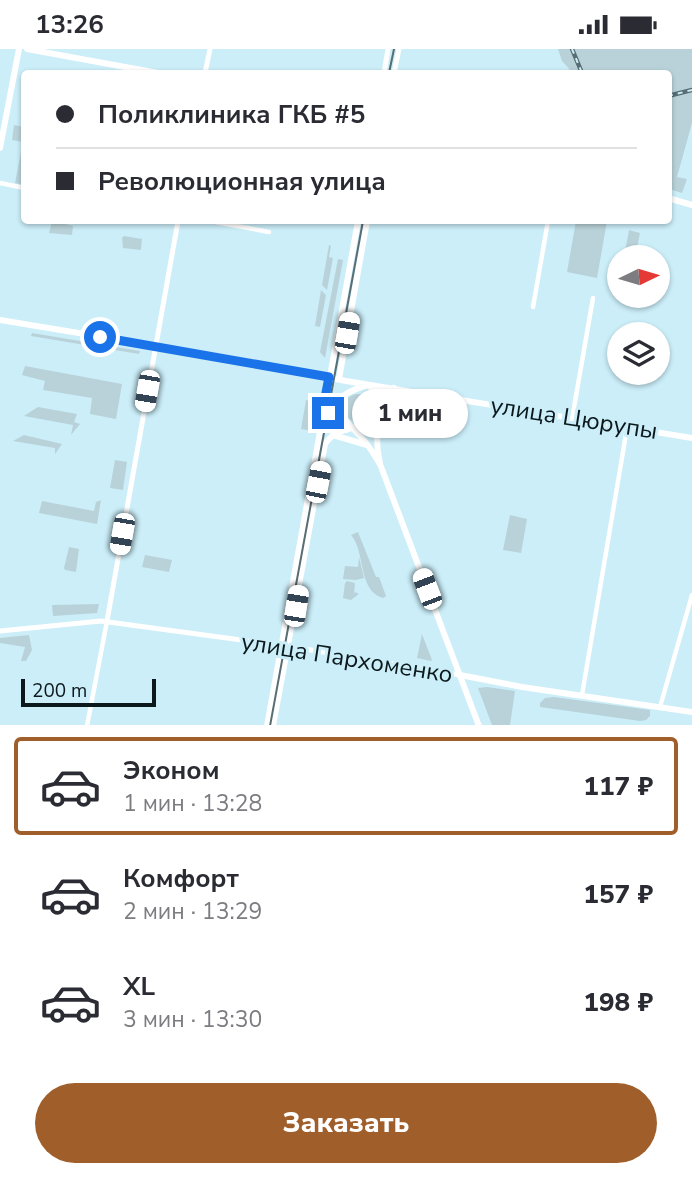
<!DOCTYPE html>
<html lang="ru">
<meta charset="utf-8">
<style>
body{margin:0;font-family:"Nunito Sans",sans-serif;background:#f7f7f7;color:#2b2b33;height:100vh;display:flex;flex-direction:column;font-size:26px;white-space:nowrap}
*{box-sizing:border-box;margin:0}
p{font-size:23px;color:#7c7c81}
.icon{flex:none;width:38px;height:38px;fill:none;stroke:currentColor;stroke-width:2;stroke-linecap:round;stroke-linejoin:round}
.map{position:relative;height:676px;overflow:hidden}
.panel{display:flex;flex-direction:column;background:#fff;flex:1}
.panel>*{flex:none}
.top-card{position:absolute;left:21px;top:21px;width:651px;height:154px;border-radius:7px;box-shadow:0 2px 5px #0004;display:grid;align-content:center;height:154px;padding:0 35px;background:#fff}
.needle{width:46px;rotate:85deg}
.buttons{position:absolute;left:607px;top:196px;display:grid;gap:14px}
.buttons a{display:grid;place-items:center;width:63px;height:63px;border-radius:50%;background:#fff;box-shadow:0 2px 5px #0004;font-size:35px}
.scale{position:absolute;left:21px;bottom:18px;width:135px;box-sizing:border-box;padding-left:7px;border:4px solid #0c191c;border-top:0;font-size:19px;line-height:24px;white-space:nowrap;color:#0c191c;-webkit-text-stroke:5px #cbeef9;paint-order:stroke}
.end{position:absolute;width:32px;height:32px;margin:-16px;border:9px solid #1a73e8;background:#fff;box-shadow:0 0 0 4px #fff}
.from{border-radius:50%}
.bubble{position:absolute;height:49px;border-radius:24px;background:#fff;box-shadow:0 2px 5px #0004;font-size:23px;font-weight:800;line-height:49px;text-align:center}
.car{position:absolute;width:21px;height:42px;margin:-21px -10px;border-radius:9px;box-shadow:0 0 5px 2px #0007;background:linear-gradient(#fff 24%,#345 0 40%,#fff 0 76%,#345 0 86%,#fff 0)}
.top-card b{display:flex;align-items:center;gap:24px;height:66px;font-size:26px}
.top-card b+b{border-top:2px solid #e1e1e2}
.top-card i{width:18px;height:18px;background:#2b2b33}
ul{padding:12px 0 0;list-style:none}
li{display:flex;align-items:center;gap:21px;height:98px;margin:0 14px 10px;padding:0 21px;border:4px solid transparent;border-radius:7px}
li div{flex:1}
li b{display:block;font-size:26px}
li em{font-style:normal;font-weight:800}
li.selected{border-color:#a05f2a}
li>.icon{width:63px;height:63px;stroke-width:1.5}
.cta{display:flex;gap:14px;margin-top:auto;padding:14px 35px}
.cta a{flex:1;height:80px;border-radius:42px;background:#a05f2a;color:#fff;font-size:28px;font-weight:800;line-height:80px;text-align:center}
.status{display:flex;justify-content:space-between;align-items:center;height:49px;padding:0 35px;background:#fff;direction:ltr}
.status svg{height:19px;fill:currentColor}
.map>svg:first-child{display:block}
.green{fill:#b9d2d9}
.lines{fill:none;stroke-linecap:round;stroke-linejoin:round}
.minor{stroke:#fff;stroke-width:4.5}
.tertiary{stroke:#fff;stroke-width:5}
.secondary{stroke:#fff;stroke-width:6}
.tram{stroke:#586d74;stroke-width:2}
.rail-casing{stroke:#586d74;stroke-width:4.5}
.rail{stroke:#cbeef9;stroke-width:2;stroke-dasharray:5;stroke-linecap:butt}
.route{stroke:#1a73e8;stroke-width:9}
.labels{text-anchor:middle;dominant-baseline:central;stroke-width:6;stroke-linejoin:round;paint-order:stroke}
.street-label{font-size:24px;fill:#0c191c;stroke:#cbeef9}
</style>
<div class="status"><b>13:26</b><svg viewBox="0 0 49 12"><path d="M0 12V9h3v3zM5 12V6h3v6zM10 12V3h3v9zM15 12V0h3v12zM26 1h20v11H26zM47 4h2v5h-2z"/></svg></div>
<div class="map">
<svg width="692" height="677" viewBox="0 0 692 677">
<rect width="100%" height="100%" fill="#cbeef9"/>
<g class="green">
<polygon points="558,0 692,0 692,74 677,128 687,130 682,144 669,140 668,24 573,24 562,12"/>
<polygon points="14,76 24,78 24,136 15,134 23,93 12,91"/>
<polygon points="52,172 73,177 72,186 49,184"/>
<polygon points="576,172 607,172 597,229 567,223"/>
<polygon points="629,181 640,184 635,208 624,208"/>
<polygon points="124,187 142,190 141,201 123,199 122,189"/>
<polygon points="329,196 331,197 329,208 333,209 327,241 322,236"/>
<polygon points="338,210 343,211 325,309 320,303"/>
<polygon points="321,241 326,246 320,278 315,277"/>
<polygon points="32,284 140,302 139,305 31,287"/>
<polygon points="25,317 122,335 116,370 90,365 92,349 43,341 45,332 22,326"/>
<circle cx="358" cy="359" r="14"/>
<polygon points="306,351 318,353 313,382 301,380"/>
<polygon points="38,358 77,365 74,373 80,375 71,386 73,376 24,367"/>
<polygon points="24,386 62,395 55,405 55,399 13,392"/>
<polygon points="115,411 127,413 123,441 110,439"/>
<polygon points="101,451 97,475 39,464 42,452 94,462 96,453"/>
<polygon points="510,466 527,470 521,504 503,501"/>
<path d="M358,483L376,528H379L386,547L383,549C357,541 366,503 351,486Z"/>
<polygon points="69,498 79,500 76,523 65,521 64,519"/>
<polygon points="145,506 172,511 169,523 142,518"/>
<polygon points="359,508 364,529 356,531 343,530 345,517 358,518"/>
<polygon points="347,532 355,534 354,545 355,543 359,545 351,551 343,549 345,534"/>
<polygon points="99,555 97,564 53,567 52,556"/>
<polygon points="422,585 432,611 431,612 417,609"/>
<polygon points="29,586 32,601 26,612 21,612 25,598 0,594 0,589"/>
<polygon points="487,638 515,642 510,676 492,676 478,639"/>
<polygon points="554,648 650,661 650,667 646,671 640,672 540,658 540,654 545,649"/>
</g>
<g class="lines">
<g class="minor">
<polyline points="0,134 24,139"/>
<polyline points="210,172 269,183"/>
<polyline points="533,258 548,172"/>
<polyline points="572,370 593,249"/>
<polyline points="582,646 627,379"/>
<polyline points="660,658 692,546"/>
<polyline points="87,677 107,572"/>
</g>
<g class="tertiary">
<polyline points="205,24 210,0"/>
<polyline points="384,24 388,0"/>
<polyline points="394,24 399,0"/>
<polyline points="107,572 178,172"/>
<polyline points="0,582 101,572 293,598 460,626"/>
</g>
<g class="secondary">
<polyline points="27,0 158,24"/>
<polyline points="0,99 19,0"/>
<polyline points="668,149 692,156"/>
<polyline points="0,271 223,308 346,332 692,389"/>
<polyline points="339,330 367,172"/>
<polyline points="381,357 394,339"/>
<polyline points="323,359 344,374"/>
<polyline points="333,386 367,396"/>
<path d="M380,415C374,406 368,395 361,388C337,363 323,349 368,336C386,350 377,367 377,388C377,397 378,406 380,415L479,677"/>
<polyline points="460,626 522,638 692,663"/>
<polyline points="267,677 358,172"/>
<path d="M273,677L325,395C337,376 361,382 379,367"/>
</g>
<g class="tram">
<polyline points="389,24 394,0"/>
<polyline points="270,677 363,172"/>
</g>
<defs>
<g id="rail">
<polyline points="572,0 582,24"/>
<polyline points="668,47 692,41"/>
</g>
</defs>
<use href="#rail" class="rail-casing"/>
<use href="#rail" class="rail"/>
</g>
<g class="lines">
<polyline class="route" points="100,288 329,328 323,359 328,364"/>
</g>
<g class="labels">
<g class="street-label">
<text transform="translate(574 369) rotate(9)">улица Цюрупы</text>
<text transform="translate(347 609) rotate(9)">улица Пархоменко</text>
</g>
</g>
</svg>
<div class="buttons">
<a><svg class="needle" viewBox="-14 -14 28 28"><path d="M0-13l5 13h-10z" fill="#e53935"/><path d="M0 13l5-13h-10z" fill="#7c7c81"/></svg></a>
<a><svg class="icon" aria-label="layers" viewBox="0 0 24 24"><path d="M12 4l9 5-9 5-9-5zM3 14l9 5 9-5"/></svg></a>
</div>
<div class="scale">200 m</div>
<i class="end from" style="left:100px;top:288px"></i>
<i class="end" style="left:328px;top:364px"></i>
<div class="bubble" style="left:352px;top:340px;width:116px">1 мин</div>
<i class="car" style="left:347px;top:284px;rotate:10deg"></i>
<i class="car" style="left:147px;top:342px;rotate:190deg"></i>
<i class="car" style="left:318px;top:433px;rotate:11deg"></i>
<i class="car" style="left:122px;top:485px;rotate:190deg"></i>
<i class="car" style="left:427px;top:540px;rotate:339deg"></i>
<i class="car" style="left:296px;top:557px;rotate:9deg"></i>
<div class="top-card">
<b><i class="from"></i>Поликлиника ГКБ #5</b>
<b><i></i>Революционная улица</b>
</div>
</div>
<section class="panel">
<ul>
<li class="selected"><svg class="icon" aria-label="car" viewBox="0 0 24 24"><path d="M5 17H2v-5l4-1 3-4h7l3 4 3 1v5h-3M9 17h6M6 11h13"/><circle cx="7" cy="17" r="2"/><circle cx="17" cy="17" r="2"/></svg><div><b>Эконом</b><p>1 мин · 13:28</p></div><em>117 ₽</em></li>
<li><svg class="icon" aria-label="car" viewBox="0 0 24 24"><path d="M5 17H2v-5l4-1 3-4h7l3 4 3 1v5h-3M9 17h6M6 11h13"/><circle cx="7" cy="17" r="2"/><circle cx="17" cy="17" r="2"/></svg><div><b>Комфорт</b><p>2 мин · 13:29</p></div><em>157 ₽</em></li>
<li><svg class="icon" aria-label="car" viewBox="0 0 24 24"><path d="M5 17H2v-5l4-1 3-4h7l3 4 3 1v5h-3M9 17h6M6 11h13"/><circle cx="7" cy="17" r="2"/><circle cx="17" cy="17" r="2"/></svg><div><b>XL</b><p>3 мин · 13:30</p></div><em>198 ₽</em></li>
</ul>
<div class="cta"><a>Заказать</a></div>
</section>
